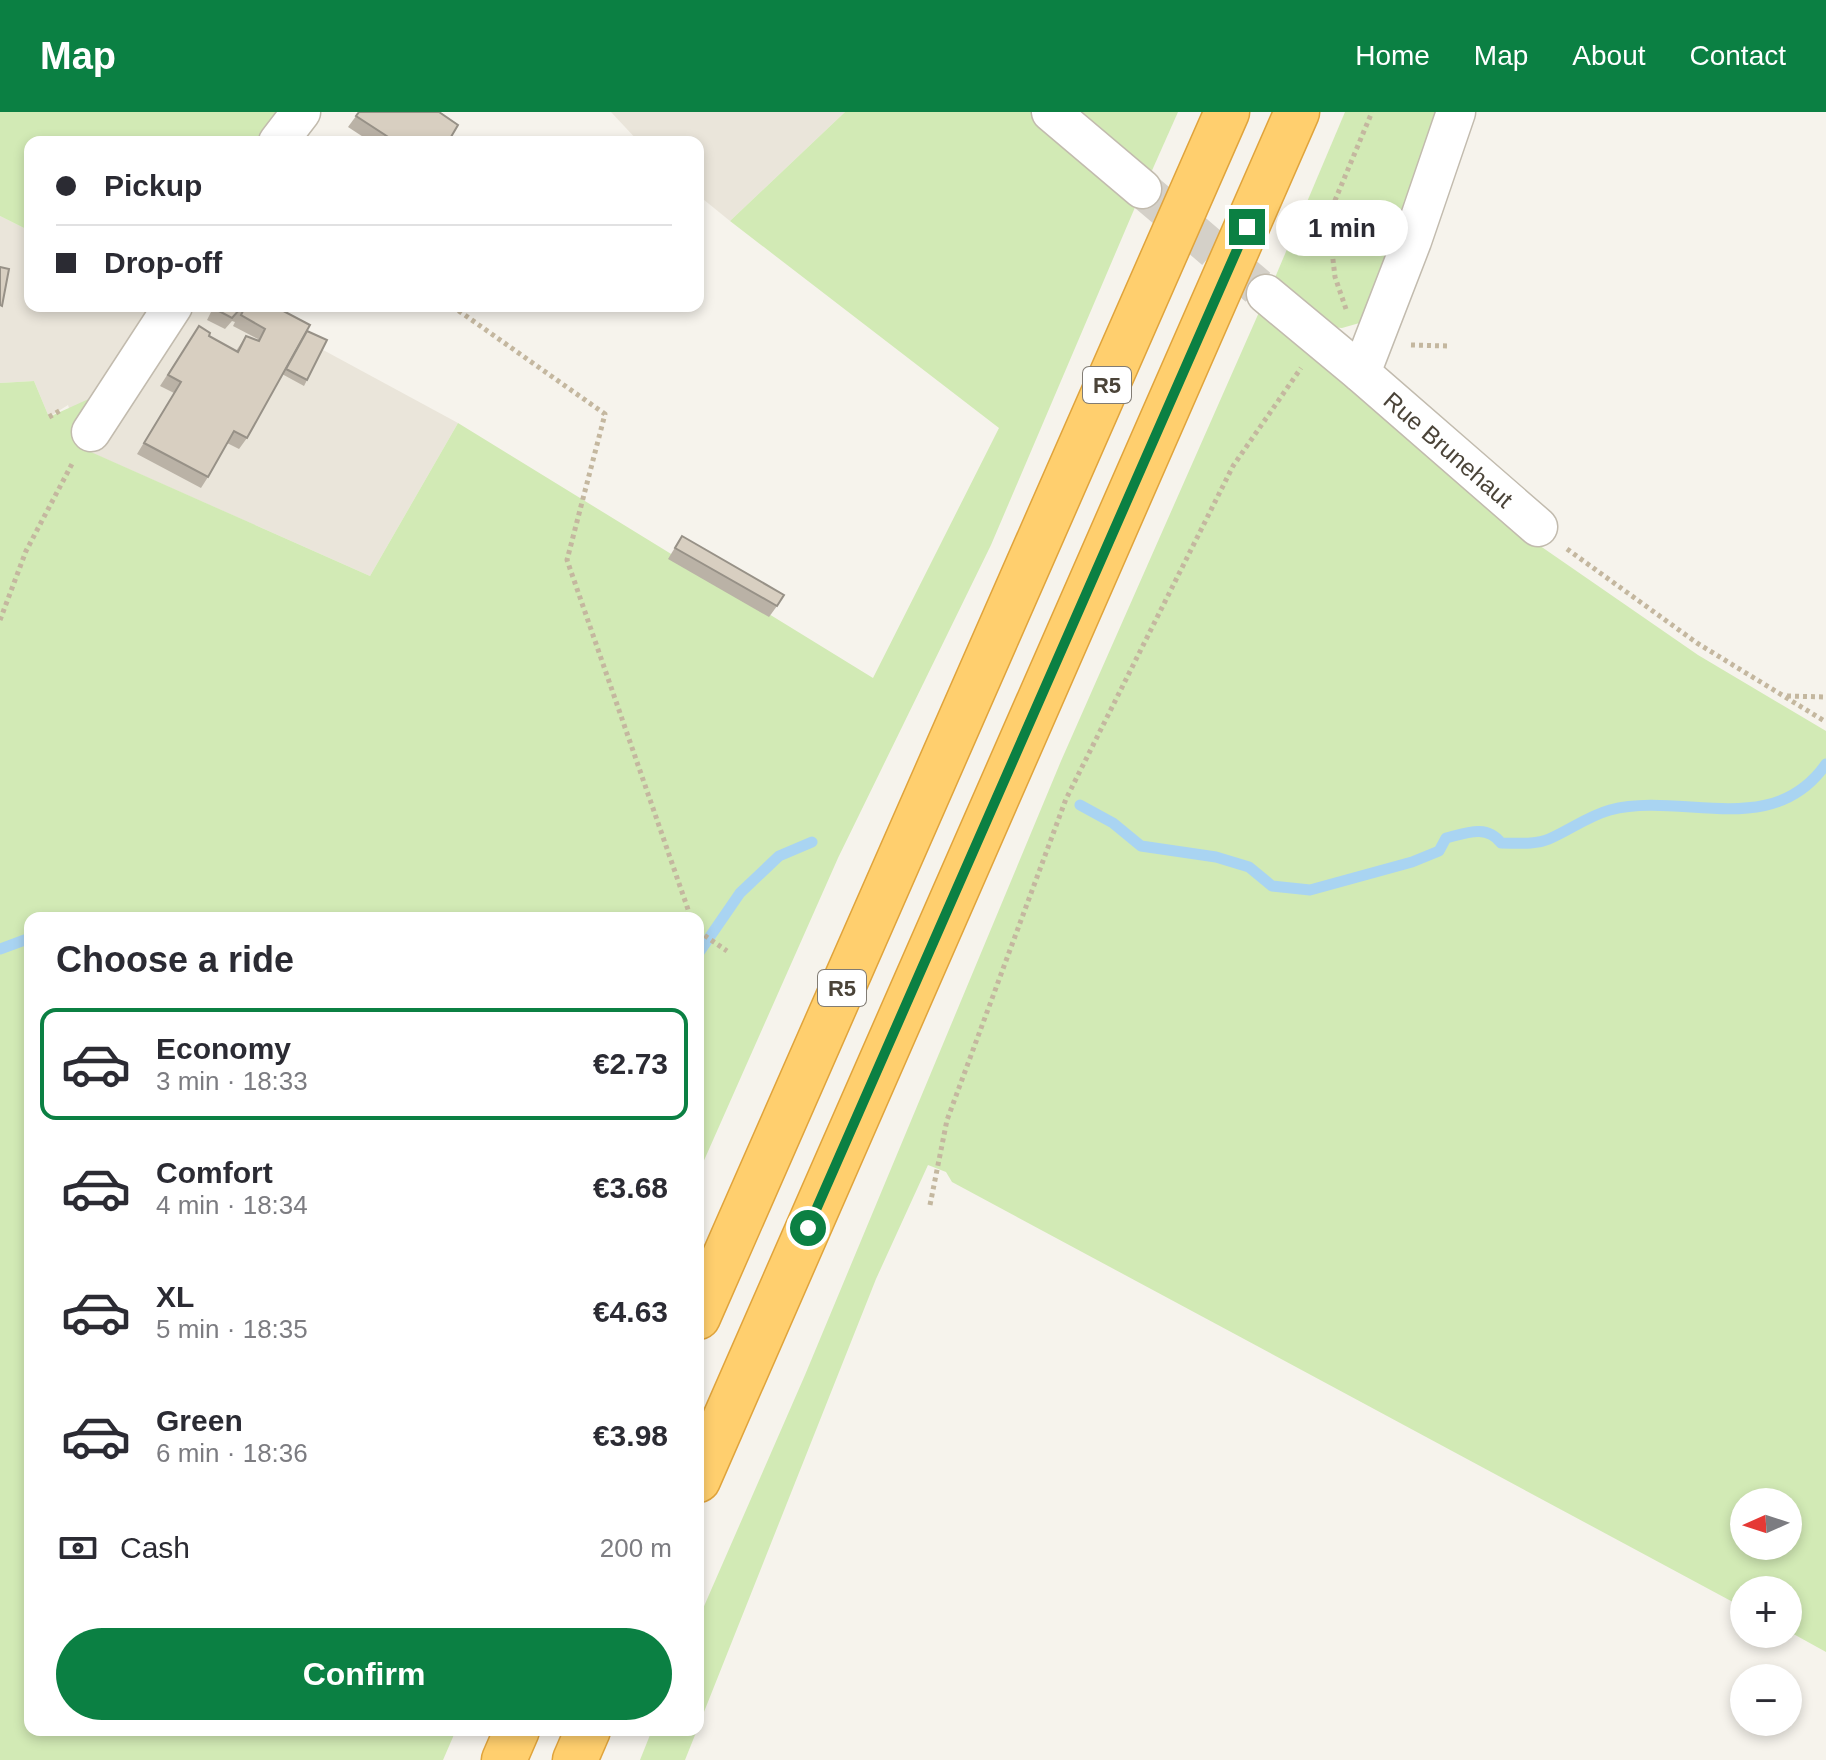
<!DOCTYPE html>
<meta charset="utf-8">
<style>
body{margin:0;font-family:Arial,sans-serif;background:#f2f2f3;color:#2b2b33;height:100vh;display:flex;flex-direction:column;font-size:30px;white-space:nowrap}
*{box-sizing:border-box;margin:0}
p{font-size:26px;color:#7c7c81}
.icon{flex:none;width:44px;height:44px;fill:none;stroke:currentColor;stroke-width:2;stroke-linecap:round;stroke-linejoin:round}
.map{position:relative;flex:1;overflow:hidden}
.panel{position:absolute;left:24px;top:800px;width:680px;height:824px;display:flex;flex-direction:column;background:#fff;border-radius:16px;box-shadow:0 4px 12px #0003}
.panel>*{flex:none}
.guide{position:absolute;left:24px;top:24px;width:680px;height:176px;border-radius:16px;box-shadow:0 4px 12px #0003;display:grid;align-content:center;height:176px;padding:0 32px;background:#fff}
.needle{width:52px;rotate:267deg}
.buttons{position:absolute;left:1730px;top:1376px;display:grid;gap:16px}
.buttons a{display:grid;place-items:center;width:72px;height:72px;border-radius:50%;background:#fff;box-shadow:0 4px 12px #0003;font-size:40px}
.end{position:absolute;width:36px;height:36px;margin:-18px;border:10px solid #0b8043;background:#fff;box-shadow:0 0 0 4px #fff}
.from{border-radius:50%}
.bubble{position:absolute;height:56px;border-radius:28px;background:#fff;box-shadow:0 4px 12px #0003;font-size:26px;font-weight:600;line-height:56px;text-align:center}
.guide b{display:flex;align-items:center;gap:28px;height:76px;font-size:30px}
.guide b+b{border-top:2px solid #e1e1e2}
.guide i{width:20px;height:20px;background:#2b2b33}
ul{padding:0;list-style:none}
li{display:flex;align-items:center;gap:24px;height:112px;margin:0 16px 12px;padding:0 16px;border:4px solid transparent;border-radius:16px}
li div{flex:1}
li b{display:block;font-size:30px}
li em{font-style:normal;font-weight:600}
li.active{border-color:#0b8043}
li>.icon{width:72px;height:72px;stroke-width:1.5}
h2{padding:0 32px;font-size:36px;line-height:96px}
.pay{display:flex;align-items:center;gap:20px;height:88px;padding:0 32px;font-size:30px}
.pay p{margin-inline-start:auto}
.button{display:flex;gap:16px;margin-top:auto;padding:16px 32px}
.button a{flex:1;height:92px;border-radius:48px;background:#0b8043;color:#fff;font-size:32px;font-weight:600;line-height:92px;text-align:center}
header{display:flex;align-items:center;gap:48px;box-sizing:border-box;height:112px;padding:0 40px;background:#0b8043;color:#fff}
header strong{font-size:38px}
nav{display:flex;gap:44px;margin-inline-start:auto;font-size:28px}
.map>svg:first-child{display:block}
.residential{fill:#eae5da}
.green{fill:#d2eab5;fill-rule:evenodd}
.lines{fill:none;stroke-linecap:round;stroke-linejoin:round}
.stream{stroke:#a9d4f2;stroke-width:11}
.street-tunnel{stroke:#d4d0c8;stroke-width:38;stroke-dasharray:38 19;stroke-linecap:butt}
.street-casing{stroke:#c2bbae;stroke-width:41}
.highway-casing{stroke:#e0a43c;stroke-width:47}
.path{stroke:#c4b79f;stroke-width:5;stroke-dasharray:4 4;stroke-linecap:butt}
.street{stroke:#fff;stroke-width:38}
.highway{stroke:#ffcf6e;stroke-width:44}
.wall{fill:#bab2a6}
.building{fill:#d8cfc1;stroke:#979187;stroke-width:2}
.route{stroke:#0b8043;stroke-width:10}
.labels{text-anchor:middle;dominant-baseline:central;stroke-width:8;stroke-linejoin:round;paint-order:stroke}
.shield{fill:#fff;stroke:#817c74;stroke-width:2}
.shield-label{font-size:22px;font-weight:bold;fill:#4b4439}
.street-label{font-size:24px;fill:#4b4439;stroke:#fff}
</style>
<header>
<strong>Map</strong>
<nav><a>Home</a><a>Map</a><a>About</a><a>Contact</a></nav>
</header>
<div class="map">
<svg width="1826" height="1648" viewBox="0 0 1826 1648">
<rect width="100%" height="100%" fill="#f6f3ec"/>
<g class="residential">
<polygon points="611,0 845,0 730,109 698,83 698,30 639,30"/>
<polygon points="0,104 30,119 30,194 242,194 458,311 370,464 81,336 68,293 49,305 34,269 0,271"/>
</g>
<g class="green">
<polygon points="0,0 301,0 278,30 30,30 30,119 0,104"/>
<polygon points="845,0 1031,0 1136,93 991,433 838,746 698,1062 698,806 30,806 30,1618 456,1618 443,1648 0,1648 0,271 34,269 49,305 93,285 82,336 370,464 458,311 873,566 999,316 730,109"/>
<polygon points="1075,0 1178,0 1150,63"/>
<polygon points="1345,0 1436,0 1363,210 1342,216 1330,215 1274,168"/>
<path d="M1260,198L1520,420L1698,543L1826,619V1540L1788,1519V1478H1744V1496L952,1070L946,1060L928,1053L876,1167L698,1615V1508L805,1263L1061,649ZM1744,1390H1788V1434H1744Z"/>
<polygon points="652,1618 697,1618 685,1648 640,1648"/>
</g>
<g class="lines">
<g class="stream">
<path d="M1080,693L1113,711L1141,734L1216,745L1249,755L1272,774L1310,778L1412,750L1439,739L1446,726C1466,721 1487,712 1501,731C1517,731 1535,733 1549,727C1570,718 1588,704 1610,698C1683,679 1772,729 1826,652"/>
<polyline points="148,806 181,806"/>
<polyline points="0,837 30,826"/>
<polyline points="698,842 740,781 779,744 812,730"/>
</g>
<polyline class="street-tunnel" points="1142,77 1266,182"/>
<defs>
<g id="street">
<polyline points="1051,0 1142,77"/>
<path id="s1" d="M1456,0L1412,129L1361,261L1538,415"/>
<polyline points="278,30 301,0"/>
<polyline points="1266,182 1361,261"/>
<polyline points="91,320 173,194"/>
</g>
<g id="highway">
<polyline points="698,1205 1227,0"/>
<polyline points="698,1368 1297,0"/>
<polyline points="504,1648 517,1618"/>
<polyline points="575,1648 588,1618"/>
</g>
</defs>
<use href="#street" class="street-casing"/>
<use href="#highway" class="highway-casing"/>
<g class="path">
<polyline points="452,194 605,302 567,448 691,806"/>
<polyline points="1346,197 1335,165 1328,105 1372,0"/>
<polyline points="1411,233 1449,234"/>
<polyline points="49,305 61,298"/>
<polyline points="1567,437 1697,531 1826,610"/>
<polyline points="0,508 26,439 73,350"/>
<polyline points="1787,584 1826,585"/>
<polyline points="698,819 727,839"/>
<polyline points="930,1093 947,1008 1066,687 1233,354 1301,256"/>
</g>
<use href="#street" class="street"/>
<use href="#highway" class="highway"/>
</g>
<g class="wall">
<polygon points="359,0 448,30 371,30 348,15"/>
<polygon points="214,194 274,194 307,219 307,268 304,274 282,262 247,326 239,337 227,331 208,365 201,376 137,342 174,281 160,274 199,214 209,224 236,239 246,224 257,229 258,227 233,214 235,210 232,209 225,217 207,208"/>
<polygon points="682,424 777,494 769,505 668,447"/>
</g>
<g class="building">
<polygon points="359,0 439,0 458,13 448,30 396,30 356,4"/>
<polygon points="0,155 9,157 2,194 0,193"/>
<polygon points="216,194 274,194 310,213 247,326 234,319 208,365 144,331 181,270 168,263 199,214 210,221 209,224 238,240 246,224 259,229 265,217 241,203 243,199 239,198 232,206 215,197"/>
<polygon points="307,219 327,228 307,268 286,257"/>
<polygon points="682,424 784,483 777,494 675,436"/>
</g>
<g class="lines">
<polyline class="route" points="808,1116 1247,115"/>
</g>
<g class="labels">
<g class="shield">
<rect x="1083" y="255" width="48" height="36" rx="6"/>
<rect x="818" y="858" width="48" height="36" rx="6"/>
</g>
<g class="shield-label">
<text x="1107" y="273">R5</text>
<text x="842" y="876">R5</text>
</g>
<g class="street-label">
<text stroke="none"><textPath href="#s1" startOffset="394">Rue Brunehaut</textPath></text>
</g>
</g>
</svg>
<div class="buttons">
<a><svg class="needle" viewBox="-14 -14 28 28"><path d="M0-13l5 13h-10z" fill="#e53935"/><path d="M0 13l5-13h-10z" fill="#7c7c81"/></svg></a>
<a>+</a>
<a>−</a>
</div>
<i class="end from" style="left:808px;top:1116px"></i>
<i class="end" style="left:1247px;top:115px"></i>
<div class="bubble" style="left:1276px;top:88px;width:132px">1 min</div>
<div class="guide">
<b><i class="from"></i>Pickup</b>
<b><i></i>Drop-off</b>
</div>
<section class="panel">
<h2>Choose a ride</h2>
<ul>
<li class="active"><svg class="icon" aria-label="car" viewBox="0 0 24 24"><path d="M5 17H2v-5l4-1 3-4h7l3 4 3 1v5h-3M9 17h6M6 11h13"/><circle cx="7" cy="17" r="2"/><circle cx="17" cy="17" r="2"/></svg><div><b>Economy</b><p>3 min · 18:33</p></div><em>€2.73</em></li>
<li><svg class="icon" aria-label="car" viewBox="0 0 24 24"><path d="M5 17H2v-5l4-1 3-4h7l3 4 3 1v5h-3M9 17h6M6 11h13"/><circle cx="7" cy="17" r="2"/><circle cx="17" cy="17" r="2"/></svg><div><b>Comfort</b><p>4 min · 18:34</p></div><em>€3.68</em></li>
<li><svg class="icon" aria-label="car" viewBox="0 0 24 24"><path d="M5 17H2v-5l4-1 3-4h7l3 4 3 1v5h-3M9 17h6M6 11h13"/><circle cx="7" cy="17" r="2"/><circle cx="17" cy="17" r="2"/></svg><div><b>XL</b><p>5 min · 18:35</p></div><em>€4.63</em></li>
<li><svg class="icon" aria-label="car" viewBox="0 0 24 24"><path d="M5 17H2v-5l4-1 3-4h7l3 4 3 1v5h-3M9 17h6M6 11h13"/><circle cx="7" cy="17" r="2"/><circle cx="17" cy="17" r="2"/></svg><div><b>Green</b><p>6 min · 18:36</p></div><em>€3.98</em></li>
</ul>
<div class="pay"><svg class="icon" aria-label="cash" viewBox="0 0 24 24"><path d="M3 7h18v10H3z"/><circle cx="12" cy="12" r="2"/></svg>Cash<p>200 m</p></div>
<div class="button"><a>Confirm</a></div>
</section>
</div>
